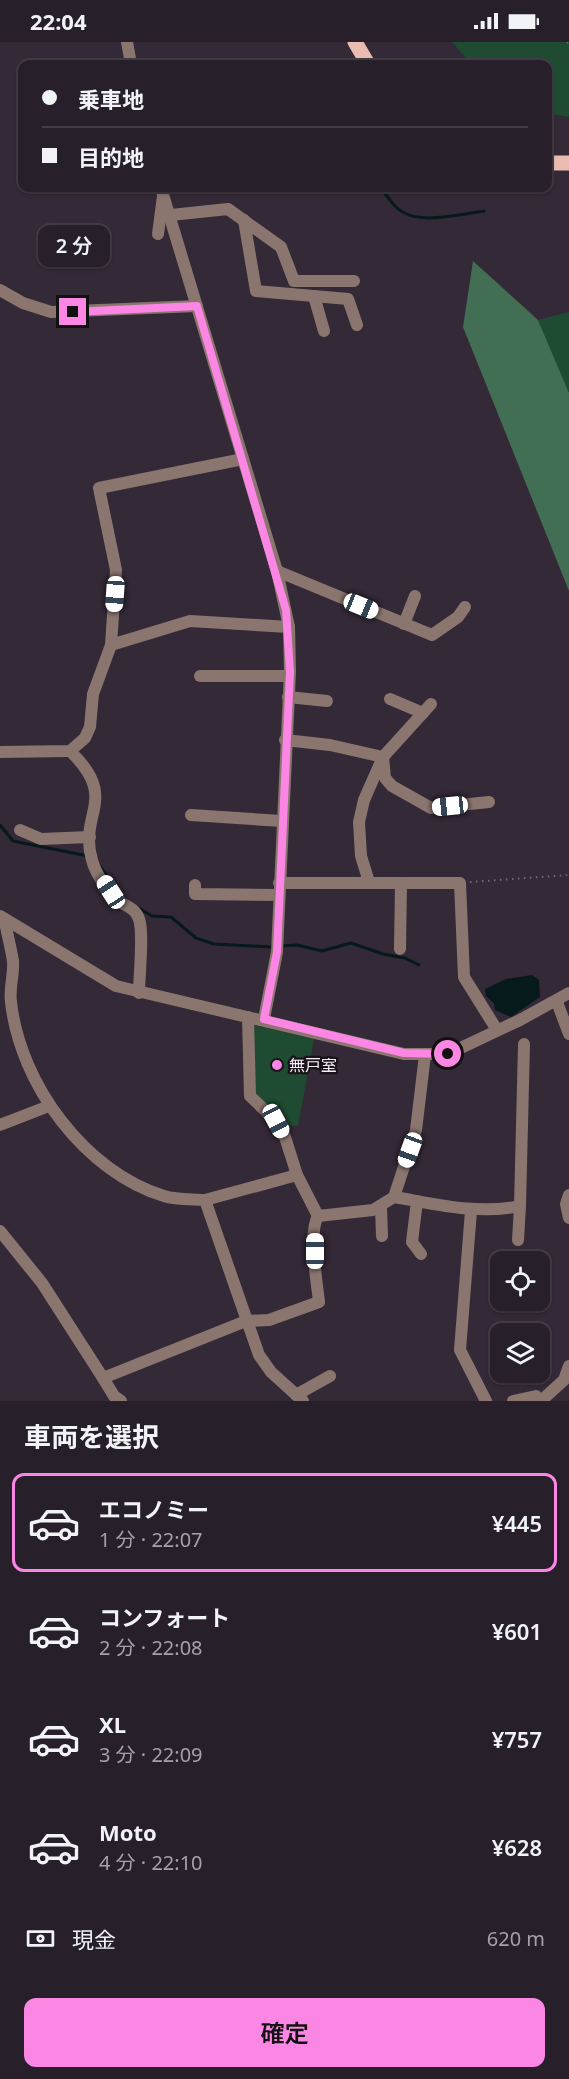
<!DOCTYPE html>
<html lang="ja">
<meta charset="utf-8">
<style>
body{margin:0;font-family:"Noto Sans","Noto Sans JP",sans-serif;background:#2f2731;color:#f1f3f6;height:100vh;display:flex;flex-direction:column;font-size:22px;white-space:nowrap}
*{box-sizing:border-box;margin:0}
p{font-size:20px;color:#a4a2a8}
.icon{flex:none;width:33px;height:33px;fill:none;stroke:currentColor;stroke-width:2;stroke-linecap:round;stroke-linejoin:round}
.map{position:relative;height:1359px;overflow:hidden}
.panel{display:flex;flex-direction:column;background:#271f29;flex:1}
.panel>*{flex:none}
.guide{position:absolute;left:18px;top:18px;width:534px;height:132px;border-radius:12px;box-shadow:0 2px 4px #0004,0 0 0 2px #433d46;display:grid;align-content:center;height:132px;padding:0 24px;background:#271f29}
.tools{position:absolute;left:490px;top:1209px;display:grid;gap:12px}
.tools a{display:grid;place-items:center;width:60px;height:60px;border-radius:12px;background:#271f29;box-shadow:0 2px 4px #0004,0 0 0 2px #433d46;font-size:30px}
.end{position:absolute;width:27px;height:27px;margin:-14px;border:8px solid #fc86e3;background:#111;box-shadow:0 0 0 3px #111}
.from{border-radius:50%}
.bubble{position:absolute;height:42px;border-radius:12px;background:#271f29;box-shadow:0 2px 4px #0004,0 0 0 2px #433d46;font-size:20px;font-weight:600;line-height:42px;text-align:center}
.car{position:absolute;width:18px;height:36px;margin:-18px -9px;border-radius:8px;box-shadow:0 0 4px 2px #0007;background:linear-gradient(#fff 24%,#345 0 40%,#fff 0 76%,#345 0 86%,#fff 0)}
.guide b{display:flex;align-items:center;gap:21px;height:57px;font-size:22px}
.guide b+b{border-top:2px solid #433d46}
.guide i{width:15px;height:15px;background:#f1f3f6}
ul{padding:0;list-style:none}
li{display:flex;align-items:center;gap:18px;height:99px;margin:0 12px 9px;padding:0 12px;border:3px solid transparent;border-radius:12px}
li div{flex:1}
li b{display:block;font-size:22px}
li em{font-style:normal;font-weight:600}
li.on{border-color:#fc86e3}
li>.icon{width:54px;height:54px;stroke-width:1.5}
h2{padding:0 24px;font-size:27px;line-height:72px}
.pay{display:flex;align-items:center;gap:15px;height:66px;padding:0 24px;font-size:22px}
.pay p{margin-inline-start:auto}
.action{display:flex;gap:12px;margin-top:auto;padding:12px 24px}
.action a{flex:1;height:69px;border-radius:12px;background:#fc86e3;color:#111;font-size:24px;font-weight:600;line-height:69px;text-align:center}
.status{display:flex;justify-content:space-between;align-items:center;height:42px;padding:0 30px;background:#271f29;direction:ltr}
.status svg{height:16px;fill:currentColor}
.map>svg:first-child{display:block}
.green{fill:#1f4b32}
.forest{fill:#426e53}
.water{fill:#061a1c}
.lines{fill:none;stroke-linecap:round;stroke-linejoin:round}
.stream{stroke:#061a1c;stroke-width:3}
.path{stroke:#746a76;stroke-width:2;stroke-dasharray:1.5 4.5;stroke-linecap:butt}
.minor{stroke:#8b756f;stroke-width:12}
.major{stroke:#eabcb0;stroke-width:15}
.route{stroke:#fc86e3;stroke-width:8}
.poi-dot{fill:#fc86e3;stroke:#19141a;stroke-width:2}
.labels{text-anchor:middle;dominant-baseline:central;stroke-width:4.5;stroke-linejoin:round;paint-order:stroke}
.poi-label{font-size:16px;fill:#f6eef8;stroke:#19141a;text-anchor:start}
</style>
<div class="status"><b>22:04</b><svg viewBox="0 0 49 12"><path d="M0 12V9h3v3zM5 12V6h3v6zM10 12V3h3v9zM15 12V0h3v12zM26 1h20v11H26zM47 4h2v5h-2z"/></svg></div>
<div class="map">
<svg width="569" height="1359" viewBox="0 0 569 1359">
<rect width="100%" height="100%" fill="#342937"/>
<g class="green">
<polygon points="452,0 569,0 569,75 548,71 548,22 471,22"/>
<polygon points="569,270 569,351 538,278"/>
<polygon points="252,983 314,997 298,1084 283,1083 253,1053"/>
</g>
<polygon class="forest" points="473,219 538,278 569,351 569,549 463,285"/>
<polygon class="water" points="532,933 539,938 540,955 511,975 495,968 494,961 486,954 485,947 506,937"/>
<g class="lines">
<g class="stream">
<path d="M381,146C386,152 390,159 396,165C416,185 459,172 484,169"/>
<polyline points="0,783 13,799 88,814"/>
<polyline points="100,824 122,855"/>
<polyline points="137,865 152,874 171,875 196,896 214,902 273,905"/>
<polyline points="279,904 297,903 322,909 351,901 383,912 405,916 419,923"/>
</g>
<g class="path">
<polyline points="567,0 569,2"/>
<polyline points="470,840 569,833"/>
</g>
<g class="minor">
<polyline points="127,0 131,22"/>
<polyline points="161,146 277,529 289,585 290,630 277,910 264,977"/>
<polyline points="171,173 228,167 281,205 294,239 354,239"/>
<polyline points="244,178 256,249 348,257 357,283"/>
<polyline points="158,192 163,154"/>
<polyline points="0,248 23,261 51,270 197,264"/>
<polyline points="314,254 324,289"/>
<polyline points="277,529 432,593 458,575 465,565"/>
<polyline points="404,582 415,554"/>
<polyline points="111,603 116,528 99,446 243,417"/>
<polyline points="200,634 289,634"/>
<polyline points="288,655 327,659"/>
<polyline points="390,657 423,671"/>
<polyline points="285,698 330,703 383,715 385,736 392,744 431,766 489,760"/>
<path d="M70,709C120,757 78,771 92,818C95,830 107,849 116,857C124,864 135,865 139,877C144,891 139,935 139,951"/>
<polyline points="0,710 70,709 85,696 90,685 93,652 111,603 190,579 289,585"/>
<polyline points="191,773 281,779"/>
<polyline points="20,788 41,797 90,795"/>
<polyline points="369,840 361,814 359,780 364,758 383,715 431,662"/>
<polyline points="279,841 460,841 464,935 497,988"/>
<polyline points="195,843 195,852 278,853"/>
<polyline points="0,874 116,944 404,1012 448,1012 520,978 569,951"/>
<path d="M5,879C7,892 11,906 13,919C14,933 9,947 11,960C20,1042 85,1130 164,1154C176,1158 192,1157 205,1158L259,1313L271,1330L303,1359"/>
<polyline points="400,907 401,841"/>
<polyline points="557,960 569,992"/>
<polyline points="248,975 250,1054 276,1079 285,1095 297,1133 318,1174 373,1168 394,1155"/>
<path d="M425,1013L416,1088L394,1155C436,1162 477,1173 520,1164L524,1002"/>
<polyline points="0,1083 49,1064"/>
<polyline points="569,1153 566,1162 569,1176"/>
<polyline points="205,1158 297,1133"/>
<polyline points="417,1159 412,1200 421,1212"/>
<polyline points="381,1165 382,1194"/>
<polyline points="471,1169 460,1308 486,1359"/>
<path d="M0,1189L42,1241L103,1336L246,1279L269,1278L319,1260C317,1240 308,1191 318,1174"/>
<polyline points="518,1198 520,1164"/>
<polyline points="103,1336 114,1354 121,1359"/>
<polyline points="296,1353 330,1334"/>
<polyline points="513,1359 536,1354 541,1359"/>
<polyline points="541,1359 564,1338 569,1324"/>
</g>
<g class="major">
<polyline points="355,0 368,22"/>
<polyline points="548,121 569,121"/>
</g>
</g>
<g class="lines">
<polyline class="route" points="73,270 197,264 286,568 290,630 277,910 264,977 404,1011 448,1012"/>
</g>
<circle class="poi-dot" cx="277" cy="1023" r="6"/>
<g class="labels">
<g class="poi-label">
<text x="289" y="1023">無戸室</text>
</g>
</g>
</svg>
<div class="tools">
<a><svg class="icon" aria-label="locate" viewBox="0 0 24 24"><circle cx="12" cy="12" r="6"/><path d="M12 2v4M12 18v4M2 12h4M18 12h4"/></svg></a>
<a><svg class="icon" aria-label="layers" viewBox="0 0 24 24"><path d="M12 4l9 5-9 5-9-5zM3 14l9 5 9-5"/></svg></a>
</div>
<i class="end from" style="left:448px;top:1012px"></i>
<i class="end" style="left:73px;top:270px"></i>
<div class="bubble" style="left:38px;top:183px;width:72px">2 分</div>
<i class="car" style="left:115px;top:552px;rotate:184deg"></i>
<i class="car" style="left:361px;top:564px;rotate:112deg"></i>
<i class="car" style="left:450px;top:764px;rotate:264deg"></i>
<i class="car" style="left:111px;top:850px;rotate:327deg"></i>
<i class="car" style="left:276px;top:1079px;rotate:152deg"></i>
<i class="car" style="left:410px;top:1108px;rotate:200deg"></i>
<i class="car" style="left:315px;top:1209px;rotate:0deg"></i>
<div class="guide">
<b><i class="from"></i>乗車地</b>
<b><i></i>目的地</b>
</div>
</div>
<section class="panel">
<h2>車両を選択</h2>
<ul>
<li class="on"><svg class="icon" aria-label="car" viewBox="0 0 24 24"><path d="M5 17H2v-5l4-1 3-4h7l3 4 3 1v5h-3M9 17h6M6 11h13"/><circle cx="7" cy="17" r="2"/><circle cx="17" cy="17" r="2"/></svg><div><b>エコノミー</b><p>1 分 · 22:07</p></div><em>¥445</em></li>
<li><svg class="icon" aria-label="car" viewBox="0 0 24 24"><path d="M5 17H2v-5l4-1 3-4h7l3 4 3 1v5h-3M9 17h6M6 11h13"/><circle cx="7" cy="17" r="2"/><circle cx="17" cy="17" r="2"/></svg><div><b>コンフォート</b><p>2 分 · 22:08</p></div><em>¥601</em></li>
<li><svg class="icon" aria-label="car" viewBox="0 0 24 24"><path d="M5 17H2v-5l4-1 3-4h7l3 4 3 1v5h-3M9 17h6M6 11h13"/><circle cx="7" cy="17" r="2"/><circle cx="17" cy="17" r="2"/></svg><div><b>XL</b><p>3 分 · 22:09</p></div><em>¥757</em></li>
<li><svg class="icon" aria-label="car" viewBox="0 0 24 24"><path d="M5 17H2v-5l4-1 3-4h7l3 4 3 1v5h-3M9 17h6M6 11h13"/><circle cx="7" cy="17" r="2"/><circle cx="17" cy="17" r="2"/></svg><div><b>Moto</b><p>4 分 · 22:10</p></div><em>¥628</em></li>
</ul>
<div class="pay"><svg class="icon" aria-label="cash" viewBox="0 0 24 24"><path d="M3 7h18v10H3z"/><circle cx="12" cy="12" r="2"/></svg>現金<p>620 m</p></div>
<div class="action"><a>確定</a></div>
</section>
